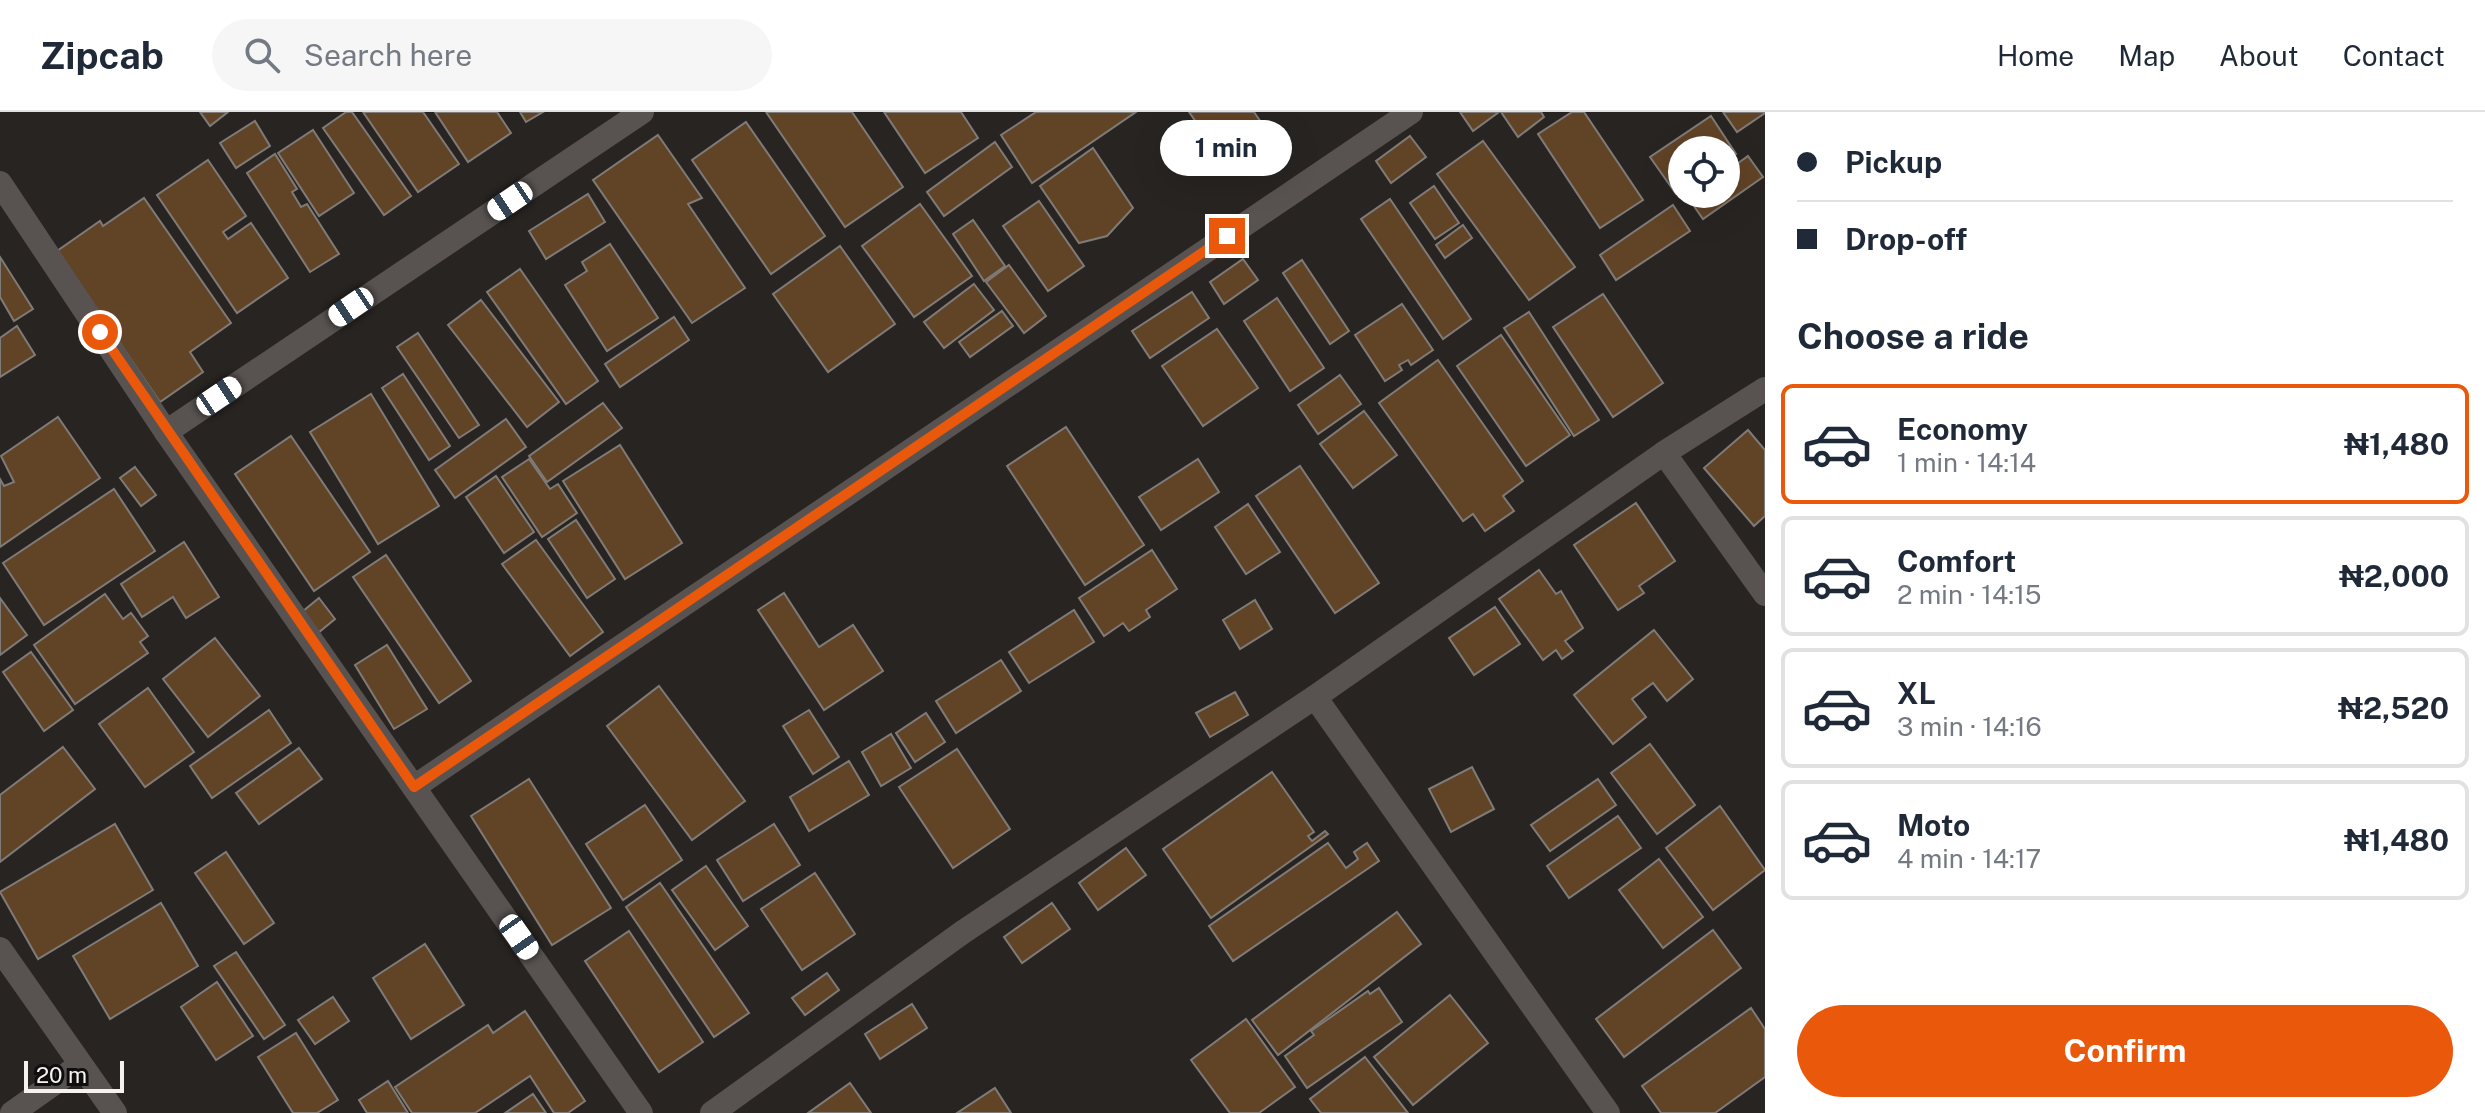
<!DOCTYPE html>
<meta charset="utf-8">
<style>
body{margin:0;font-family:"Public Sans",sans-serif;background:#f6f6f7;color:#1f2937;height:100vh;display:flex;flex-direction:column;font-size:30px;white-space:nowrap}
*{box-sizing:border-box;margin:0}
p{font-size:26px;color:#747a83}
.icon{flex:none;width:44px;height:44px;fill:none;stroke:currentColor;stroke-width:2;stroke-linecap:round;stroke-linejoin:round}
.map{position:relative;flex:1;overflow:hidden}
.sheet{display:flex;flex-direction:column;background:#fff;width:720px}
.sheet>*{flex:none}
.banner{display:grid;align-content:center;height:176px;padding:0 32px;background:#fff}
.controls{position:absolute;left:1668px;top:24px;display:grid;gap:16px}
.controls a{display:grid;place-items:center;width:72px;height:72px;border-radius:50%;background:#fff;box-shadow:0 8px 32px #0002;font-size:40px}
.scale{position:absolute;left:24px;bottom:20px;width:100px;box-sizing:border-box;padding-left:8px;border:4px solid #f5f2f0;border-top:0;font-size:22px;line-height:28px;white-space:nowrap;color:#f5f2f0;-webkit-text-stroke:6px #0f0d0d;paint-order:stroke}
.end{position:absolute;width:36px;height:36px;margin:-18px;border:10px solid #ea580c;background:#fff;box-shadow:0 0 0 4px #fff}
.from{border-radius:50%}
.bubble{position:absolute;height:56px;border-radius:28px;background:#fff;box-shadow:0 8px 32px #0002;font-size:26px;font-weight:700;line-height:56px;text-align:center}
.car{position:absolute;width:24px;height:48px;margin:-24px -12px;border-radius:10px;box-shadow:0 0 6px 2px #0007;background:linear-gradient(#fff 24%,#345 0 40%,#fff 0 76%,#345 0 86%,#fff 0)}
.banner b{display:flex;align-items:center;gap:28px;height:76px;font-size:30px}
.banner b+b{border-top:2px solid #e0e1e3}
.banner i{width:20px;height:20px;background:#1f2937}
ul{padding:0;list-style:none}
li{display:flex;align-items:center;gap:24px;height:120px;margin:0 16px 12px;padding:0 16px;border:4px solid #e0e1e3;border-radius:12px}
li div{flex:1}
li b{display:block;font-size:30px}
li em{font-style:normal;font-weight:700}
li.current{border-color:#ea580c}
li>.icon{width:72px;height:72px;stroke-width:1.5}
h2{padding:0 32px;font-size:36px;line-height:96px}
.primary-button{display:flex;gap:16px;margin-top:auto;padding:16px 32px}
.primary-button a{flex:1;height:92px;border-radius:48px;background:#ea580c;color:#fff;font-size:32px;font-weight:700;line-height:92px;text-align:center}
header{display:flex;align-items:center;gap:48px;box-sizing:border-box;height:112px;padding:0 40px;background:#fff;border-bottom:2px solid #e0e1e3}
header strong{font-size:38px}
nav{display:flex;gap:44px;margin-inline-start:auto;font-size:28px}
.search{width:560px;height:72px;background:#f6f6f7;display:flex;align-items:center;gap:20px;box-sizing:border-box;padding:0 28px;border-radius:44px;color:#747a83;font-size:30px}
main{display:flex;flex:1;min-height:0}
.map>svg:first-child{display:block}
.building{fill:#614326;stroke:#7f7b78;stroke-width:2}
.lines{fill:none;stroke-linecap:round;stroke-linejoin:round}
.street{stroke:#585351;stroke-width:24}
.route{stroke:#ea580c;stroke-width:10}
</style>
<header>
<strong>Zipcab</strong>
<div class="search"><svg class="icon" aria-label="search" viewBox="0 0 24 24"><circle cx="10" cy="10" r="6"/><path d="M15 15l6 6"/></svg>Search here</div>
<nav><a>Home</a><a>Map</a><a>About</a><a>Contact</a></nav>
</header>
<main>
<div class="map">
<svg width="1765" height="1001" viewBox="0 0 1765 1001">
<rect width="100%" height="100%" fill="#282422"/>
<g class="building">
<polygon points="200,0 228,0 210,14"/>
<polygon points="346,0 352,0 411,84 384,103 323,16"/>
<polygon points="363,0 423,0 459,52 418,80"/>
<polygon points="435,0 497,0 511,21 468,50"/>
<polygon points="520,0 543,0 526,10"/>
<polygon points="766,0 852,0 903,75 845,115"/>
<polygon points="884,0 961,0 978,26 925,61"/>
<polygon points="1036,0 1136,0 1032,71 1001,23"/>
<polygon points="1189,0 1254,0 1265,16 1222,47"/>
<polygon points="1460,0 1499,0 1473,19"/>
<polygon points="1501,0 1541,0 1544,5 1518,25"/>
<polygon points="1572,0 1584,0 1643,88 1600,116 1538,22"/>
<polygon points="1723,0 1765,0 1765,1 1737,20"/>
<polygon points="1711,4 1736,42 1726,49 1726,38 1682,38 1682,78 1676,82 1650,45"/>
<polygon points="255,9 270,34 236,56 220,31"/>
<polygon points="746,10 825,124 771,162 692,48"/>
<polygon points="313,18 354,81 319,104 278,41"/>
<polygon points="658,23 702,86 688,92 745,176 692,211 593,68"/>
<polygon points="1410,24 1426,45 1391,71 1376,49"/>
<polygon points="1483,29 1575,155 1529,188 1437,62"/>
<polygon points="995,30 1012,55 944,104 927,80"/>
<polygon points="1093,36 1133,96 1107,124 1079,131 1040,74"/>
<polygon points="275,42 297,77 292,80 301,95 307,92 339,142 310,160 247,61"/>
<polygon points="1748,44 1763,65 1703,107 1689,87 1695,82 1726,82 1726,60"/>
<polygon points="208,48 246,104 223,120 228,127 251,111 288,166 237,201 157,83"/>
<polygon points="1434,74 1459,111 1435,127 1410,91"/>
<polygon points="588,82 605,110 546,147 529,119"/>
<polygon points="144,86 231,211 190,240 203,260 160,290 57,139 100,109 103,114"/>
<polygon points="1390,87 1471,207 1443,227 1361,107"/>
<polygon points="1039,89 1084,154 1048,179 1003,114"/>
<polygon points="920,92 972,164 914,205 862,134"/>
<polygon points="1673,93 1690,119 1616,168 1600,143"/>
<polygon points="973,108 1005,154 984,169 953,122"/>
<polygon points="1463,113 1472,126 1445,146 1436,133"/>
<polygon points="610,132 658,206 607,239 565,173 587,159 582,150"/>
<polygon points="840,134 895,212 828,260 773,182"/>
<polygon points="0,145 33,197 14,209 0,185"/>
<polygon points="1243,147 1258,168 1224,192 1210,170"/>
<polygon points="1302,148 1349,219 1330,232 1283,161"/>
<polygon points="1009,153 1046,204 1024,221 986,170"/>
<polygon points="520,157 598,269 566,292 487,180"/>
<polygon points="974,172 994,198 944,236 924,210"/>
<polygon points="1192,180 1209,206 1150,246 1132,219"/>
<polygon points="1603,182 1663,271 1613,305 1553,215"/>
<polygon points="1277,186 1324,256 1290,279 1244,209"/>
<polygon points="481,188 559,290 527,315 448,213"/>
<polygon points="1402,192 1433,238 1411,253 1408,248 1399,253 1402,258 1385,269 1355,223"/>
<polygon points="1002,199 1013,214 970,245 959,230"/>
<polygon points="1529,200 1599,308 1574,324 1504,216"/>
<polygon points="674,205 689,228 620,275 605,252"/>
<polygon points="17,214 35,243 0,265 0,226"/>
<polygon points="1217,217 1258,276 1203,314 1162,254"/>
<polygon points="418,221 479,313 459,326 397,235"/>
<polygon points="1501,223 1570,323 1526,354 1457,254"/>
<polygon points="1438,248 1523,369 1503,384 1514,399 1485,419 1473,402 1463,409 1379,291"/>
<polygon points="403,262 450,334 429,348 382,276"/>
<polygon points="1340,263 1361,292 1318,322 1298,293"/>
<polygon points="371,282 439,394 378,432 310,320"/>
<polygon points="603,291 622,316 547,370 529,344"/>
<polygon points="1364,299 1397,343 1353,376 1320,332"/>
<polygon points="58,305 100,366 0,435 0,367 4,374 14,370 1,344"/>
<polygon points="506,307 526,335 455,386 435,358"/>
<polygon points="1066,315 1144,433 1085,473 1007,354"/>
<polygon points="1748,318 1765,338 1765,404 1754,414 1704,356"/>
<polygon points="291,324 370,440 314,479 235,362"/>
<polygon points="620,333 682,431 625,467 563,369"/>
<polygon points="529,347 550,377 558,372 577,401 542,425 502,365"/>
<polygon points="1198,347 1219,380 1161,418 1139,385"/>
<polygon points="1300,354 1379,471 1335,501 1256,384"/>
<polygon points="135,355 156,383 141,394 120,366"/>
<polygon points="496,364 534,420 504,441 466,385"/>
<polygon points="114,377 155,439 44,513 3,451"/>
<polygon points="1636,391 1675,449 1639,474 1644,481 1618,498 1574,433"/>
<polygon points="1248,392 1280,440 1246,462 1215,415"/>
<polygon points="576,408 615,467 587,486 548,427"/>
<polygon points="536,428 603,520 570,544 502,452"/>
<polygon points="184,430 219,485 186,506 173,485 142,505 121,472"/>
<polygon points="1152,438 1177,477 1146,498 1150,505 1129,519 1123,511 1104,524 1079,486"/>
<polygon points="386,443 471,569 439,591 353,465"/>
<polygon points="1539,458 1556,482 1561,479 1583,516 1565,529 1573,539 1562,547 1556,538 1543,548 1499,487"/>
<polygon points="784,481 819,535 853,513 883,559 824,598 758,498"/>
<polygon points="105,482 123,507 131,501 148,524 140,530 148,541 75,592 34,533"/>
<polygon points="0,486 27,523 0,543"/>
<polygon points="319,486 335,507 318,521 302,500"/>
<polygon points="1255,488 1272,517 1240,537 1223,508"/>
<polygon points="1495,495 1520,532 1474,563 1449,526"/>
<polygon points="1074,498 1094,530 1029,571 1009,540"/>
<polygon points="1654,518 1693,567 1667,589 1653,571 1632,587 1646,605 1613,632 1574,583"/>
<polygon points="215,526 260,584 208,625 163,567"/>
<polygon points="387,533 427,597 394,617 355,553"/>
<polygon points="31,540 73,598 44,619 3,560"/>
<polygon points="1001,548 1021,579 956,621 936,589"/>
<polygon points="659,574 745,689 692,728 607,614"/>
<polygon points="148,576 194,640 145,675 99,612"/>
<polygon points="1235,580 1248,603 1210,625 1196,601"/>
<polygon points="269,598 291,631 212,686 190,654"/>
<polygon points="809,598 839,645 813,662 783,614"/>
<polygon points="926,601 945,630 915,650 896,621"/>
<polygon points="891,622 911,656 881,674 862,640"/>
<polygon points="1650,632 1695,693 1657,722 1611,661"/>
<polygon points="63,635 95,677 0,750 0,683"/>
<polygon points="299,636 322,667 259,712 236,681"/>
<polygon points="957,637 1010,717 953,756 899,675"/>
<polygon points="849,649 869,683 809,719 790,685"/>
<polygon points="1472,655 1494,697 1451,720 1429,677"/>
<polygon points="1272,660 1314,720 1308,724 1312,729 1325,719 1328,722 1211,806 1163,737"/>
<polygon points="529,667 611,796 552,833 471,704"/>
<polygon points="1598,667 1616,693 1550,739 1531,713"/>
<polygon points="645,693 682,748 623,788 586,732"/>
<polygon points="1720,694 1765,758 1713,798 1666,736"/>
<polygon points="1618,704 1641,736 1569,786 1547,754"/>
<polygon points="115,712 153,778 38,847 0,780"/>
<polygon points="774,712 800,753 743,789 717,748"/>
<polygon points="1328,731 1346,756 1358,747 1354,740 1367,731 1379,749 1233,849 1209,814"/>
<polygon points="1126,736 1146,763 1098,798 1079,771"/>
<polygon points="226,740 274,811 244,832 195,761"/>
<polygon points="1659,747 1703,805 1663,836 1619,778"/>
<polygon points="706,754 748,814 715,838 672,778"/>
<polygon points="815,761 855,822 802,858 761,797"/>
<polygon points="660,771 749,901 714,925 626,795"/>
<polygon points="161,791 198,854 110,907 73,844"/>
<polygon points="1052,791 1070,817 1022,851 1004,825"/>
<polygon points="1397,800 1421,832 1278,943 1252,908"/>
<polygon points="1713,818 1741,856 1624,945 1596,907"/>
<polygon points="629,819 703,930 659,960 585,849"/>
<polygon points="425,832 464,893 411,927 373,866"/>
<polygon points="236,840 285,913 264,927 214,854"/>
<polygon points="827,861 839,878 805,903 792,886"/>
<polygon points="217,870 253,924 216,948 181,895"/>
<polygon points="1379,876 1402,910 1307,976 1285,944 1314,923 1311,919 1368,879 1370,882"/>
<polygon points="1450,883 1488,931 1413,993 1374,945"/>
<polygon points="333,885 349,909 315,932 298,908"/>
<polygon points="912,892 927,916 880,947 865,922"/>
<polygon points="1751,896 1765,917 1765,965 1715,1001 1661,1001 1642,974"/>
<polygon points="525,899 585,989 568,1001 554,1001 530,964 475,1001 412,1001 395,975 488,913 493,921"/>
<polygon points="1246,907 1295,975 1259,1001 1230,1001 1191,948"/>
<polygon points="296,921 338,988 317,1001 293,1001 258,945"/>
<polygon points="1365,945 1408,1001 1321,1001 1310,987"/>
<polygon points="388,969 408,1001 367,1001 359,988"/>
<polygon points="850,971 871,1001 808,1001"/>
<polygon points="995,976 1011,1001 957,1001"/>
<polygon points="533,982 546,1001 505,1001"/>
</g>
<g class="lines">
<g class="street">
<polyline points="0,71 166,320 641,1001"/>
<polyline points="166,320 642,0"/>
<polyline points="1664,341 1765,482"/>
<polyline points="1315,585 1608,1001"/>
<polyline points="414,675 1411,0"/>
<polyline points="0,837 115,1001"/>
<polyline points="12,1001 80,953"/>
<polyline points="712,1001 963,820 1315,585 1664,341 1765,277"/>
</g>
</g>
<g class="lines">
<polyline class="route" points="100,220 414,675 1227,124"/>
</g>
</svg>
<div class="controls">
<a><svg class="icon" aria-label="locate" viewBox="0 0 24 24"><circle cx="12" cy="12" r="6"/><path d="M12 2v4M12 18v4M2 12h4M18 12h4"/></svg></a>
</div>
<div class="scale">20 m</div>
<i class="end from" style="left:100px;top:220px"></i>
<i class="end" style="left:1227px;top:124px"></i>
<div class="bubble" style="left:1160px;top:8px;width:132px">1 min</div>
<i class="car" style="left:510px;top:89px;rotate:236deg"></i>
<i class="car" style="left:351px;top:195px;rotate:236deg"></i>
<i class="car" style="left:219px;top:284px;rotate:56deg"></i>
<i class="car" style="left:519px;top:825px;rotate:145deg"></i>
</div>
<section class="sheet">
<div class="banner">
<b><i class="from"></i>Pickup</b>
<b><i></i>Drop-off</b>
</div>
<h2>Choose a ride</h2>
<ul>
<li class="current"><svg class="icon" aria-label="car" viewBox="0 0 24 24"><path d="M5 17H2v-5l4-1 3-4h7l3 4 3 1v5h-3M9 17h6M6 11h13"/><circle cx="7" cy="17" r="2"/><circle cx="17" cy="17" r="2"/></svg><div><b>Economy</b><p>1 min · 14:14</p></div><em>₦1,480</em></li>
<li><svg class="icon" aria-label="car" viewBox="0 0 24 24"><path d="M5 17H2v-5l4-1 3-4h7l3 4 3 1v5h-3M9 17h6M6 11h13"/><circle cx="7" cy="17" r="2"/><circle cx="17" cy="17" r="2"/></svg><div><b>Comfort</b><p>2 min · 14:15</p></div><em>₦2,000</em></li>
<li><svg class="icon" aria-label="car" viewBox="0 0 24 24"><path d="M5 17H2v-5l4-1 3-4h7l3 4 3 1v5h-3M9 17h6M6 11h13"/><circle cx="7" cy="17" r="2"/><circle cx="17" cy="17" r="2"/></svg><div><b>XL</b><p>3 min · 14:16</p></div><em>₦2,520</em></li>
<li><svg class="icon" aria-label="car" viewBox="0 0 24 24"><path d="M5 17H2v-5l4-1 3-4h7l3 4 3 1v5h-3M9 17h6M6 11h13"/><circle cx="7" cy="17" r="2"/><circle cx="17" cy="17" r="2"/></svg><div><b>Moto</b><p>4 min · 14:17</p></div><em>₦1,480</em></li>
</ul>
<div class="primary-button"><a>Confirm</a></div>
</section>
</main>
